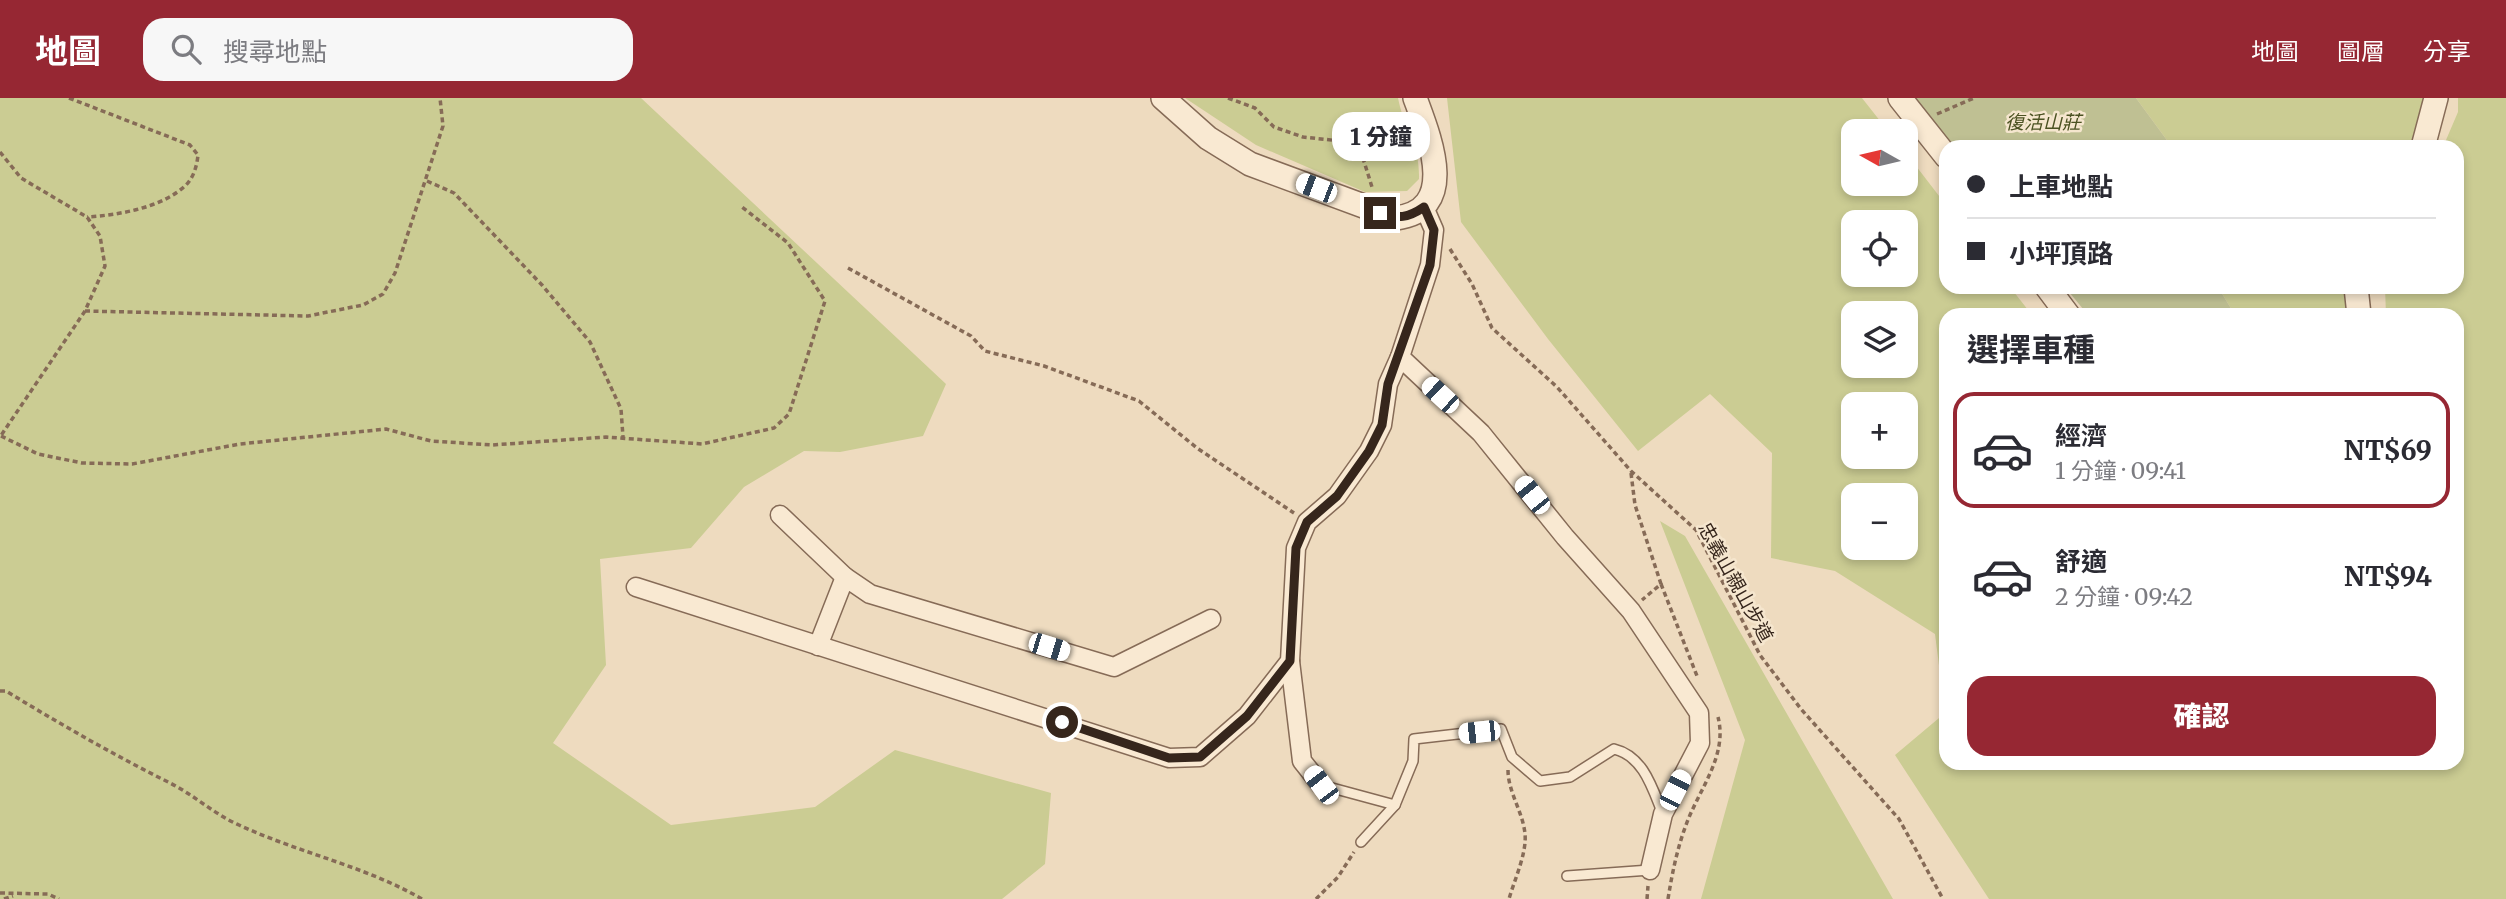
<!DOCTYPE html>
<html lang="zh-TW">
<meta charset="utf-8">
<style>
body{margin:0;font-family:Merriweather,"Noto Sans TC",serif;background:#f7f7f7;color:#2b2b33;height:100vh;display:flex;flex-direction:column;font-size:26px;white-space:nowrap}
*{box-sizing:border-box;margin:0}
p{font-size:23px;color:#7c7c81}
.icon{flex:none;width:38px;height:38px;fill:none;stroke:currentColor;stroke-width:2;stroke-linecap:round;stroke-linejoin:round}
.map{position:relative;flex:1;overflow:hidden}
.sheet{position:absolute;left:1939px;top:210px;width:525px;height:462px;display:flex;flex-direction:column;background:#fff;border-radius:21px;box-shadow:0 4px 10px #0003}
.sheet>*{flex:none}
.hud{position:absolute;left:1939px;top:42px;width:525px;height:154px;border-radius:21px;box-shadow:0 4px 10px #0003;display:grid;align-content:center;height:154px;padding:0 28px;background:#fff}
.needle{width:46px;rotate:278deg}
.controls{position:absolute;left:1841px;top:21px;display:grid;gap:14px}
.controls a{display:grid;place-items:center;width:77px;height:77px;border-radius:14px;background:#fff;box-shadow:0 4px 10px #0003;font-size:35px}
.end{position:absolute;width:32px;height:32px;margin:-16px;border:9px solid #36261c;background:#fff;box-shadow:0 0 0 4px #fff}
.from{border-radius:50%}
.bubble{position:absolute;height:49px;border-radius:21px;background:#fff;box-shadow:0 4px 10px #0003;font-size:23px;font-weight:800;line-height:49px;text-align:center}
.car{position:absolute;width:21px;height:42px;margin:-21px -10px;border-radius:9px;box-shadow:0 0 5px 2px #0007;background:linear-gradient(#fff 24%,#345 0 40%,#fff 0 76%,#345 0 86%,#fff 0)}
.hud b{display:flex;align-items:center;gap:24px;height:66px;font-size:26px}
.hud b+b{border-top:2px solid #e1e1e2}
.hud i{width:18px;height:18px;background:#2b2b33}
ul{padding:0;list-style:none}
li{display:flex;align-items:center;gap:21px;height:116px;margin:0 14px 10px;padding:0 14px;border:4px solid transparent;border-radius:21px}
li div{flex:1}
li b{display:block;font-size:26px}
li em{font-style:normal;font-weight:800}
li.selected{border-color:#962733}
li>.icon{width:63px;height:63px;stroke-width:1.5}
h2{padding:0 28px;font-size:32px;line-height:84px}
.cta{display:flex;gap:14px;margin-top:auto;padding:14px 28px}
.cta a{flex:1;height:80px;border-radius:21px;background:#962733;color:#fff;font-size:28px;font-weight:800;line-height:80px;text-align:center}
header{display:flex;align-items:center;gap:42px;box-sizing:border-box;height:98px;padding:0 35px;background:#962733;color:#fff}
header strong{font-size:33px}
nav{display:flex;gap:38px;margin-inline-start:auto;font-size:24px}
.search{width:490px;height:63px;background:#f7f7f7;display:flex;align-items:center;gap:18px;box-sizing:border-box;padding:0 24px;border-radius:21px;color:#7c7c81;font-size:26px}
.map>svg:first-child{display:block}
.green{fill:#cbcc93;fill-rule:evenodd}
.cemetery{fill:#bfc093}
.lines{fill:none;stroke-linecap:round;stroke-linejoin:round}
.service-casing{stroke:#866b57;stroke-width:12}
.minor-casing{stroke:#866b57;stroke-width:21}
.tertiary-casing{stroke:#866b57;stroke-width:26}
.path{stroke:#866b57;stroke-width:3.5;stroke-dasharray:5 3.5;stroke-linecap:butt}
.service{stroke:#f9e9d2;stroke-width:9}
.minor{stroke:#f9e9d2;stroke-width:18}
.tertiary{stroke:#f9e9d2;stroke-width:23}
.route{stroke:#36261c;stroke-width:9}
.labels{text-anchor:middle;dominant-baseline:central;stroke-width:5;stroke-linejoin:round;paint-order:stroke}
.park-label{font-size:19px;font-style:italic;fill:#4b5222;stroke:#f5e6ce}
.street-label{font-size:19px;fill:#36261c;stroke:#f5e6ce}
</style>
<header>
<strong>地圖</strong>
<div class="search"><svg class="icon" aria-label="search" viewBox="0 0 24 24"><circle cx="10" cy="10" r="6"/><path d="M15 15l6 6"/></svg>搜尋地點</div>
<nav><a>地圖</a><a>圖層</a><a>分享</a></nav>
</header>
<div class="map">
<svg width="2506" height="801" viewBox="0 0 2506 801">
<rect width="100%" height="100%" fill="#eedbbf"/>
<g class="green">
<polygon points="0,0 641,0 946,286 923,338 840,354 804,353 744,389 691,450 600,461 606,567 553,645 671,727 815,709 895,652 1051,695 1045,766 1002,801 0,801"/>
<path d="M1185,0H1398C1404,32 1420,44 1419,81L1407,93L1365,94L1256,47Z"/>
<path d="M1447,0H1862L1888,33H1853V86H1906V55L1946,107V189H2010L2032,217H1946V665H2457V217H2386L2385,189H2457V49H2443L2458,14V0H2506V801H1989L1895,657L1945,615L1935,536L1835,473L1771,460L1772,355L1710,296L1638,353L1548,241L1461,124ZM1853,124H1906V177H1853ZM1853,215H1906V268H1853ZM1853,306H1906V359H1853ZM1853,397H1906V450H1853Z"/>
<polygon points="2136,0 2436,0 2425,49 2172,49"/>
<polygon points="2218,189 2354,189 2352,217 2235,217"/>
<polygon points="1660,423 1685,438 1893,801 1701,801 1745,642"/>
</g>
<g class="cemetery">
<polygon points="1913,0 2136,0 2172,49 1952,49"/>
<polygon points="2065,189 2218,189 2235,217 2088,217"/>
</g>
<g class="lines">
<defs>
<g id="service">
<polyline points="1321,687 1395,707 1361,744"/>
<path d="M1395,707L1413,663L1414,641L1501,631L1512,659L1540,683L1570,679L1614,651C1643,658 1652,689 1662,714"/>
<polyline points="1567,778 1650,772"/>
</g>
<g id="minor">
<polyline points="1424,109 1434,132 1430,167 1400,259 1481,335 1565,439 1631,513 1699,615 1700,645 1663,716 1650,772"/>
<polyline points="780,417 845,479"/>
<polyline points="636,489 1169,660 1200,659 1247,618 1290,563 1296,450 1307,424 1337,398 1369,353 1382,327 1388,286 1400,259"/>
<polyline points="818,548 845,479 870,496 1114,569 1211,521"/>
<polyline points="1290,563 1302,663 1321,687"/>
</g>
<g id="tertiary">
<path d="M1163,0L1208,40L1250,66L1396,120C1460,112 1429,38 1415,0"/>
<polyline points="1900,0 1946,58"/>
<polyline points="2423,49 2436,0"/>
<polyline points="2047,189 2068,217"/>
<polyline points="2356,189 2359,217"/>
</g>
</defs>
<use href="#service" class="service-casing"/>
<use href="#minor" class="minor-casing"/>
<use href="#tertiary" class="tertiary-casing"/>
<g class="path">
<path d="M69,0L190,47L198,57C197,67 194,79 186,87C162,110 118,117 87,119"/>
<polyline points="1228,0 1255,10 1274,29 1303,39 1340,43 1352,54 1362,57 1372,89"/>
<polyline points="1937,16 1974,0"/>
<polyline points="0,54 21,80 87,119 100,138 105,168 85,213 0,339"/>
<polyline points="427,83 454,95 542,187 590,244 621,311 623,339"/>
<polyline points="1450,151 1472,186 1492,230 1557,289 1631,373 1696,432 1760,557 1801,611 1899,721 1943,801"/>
<polyline points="848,170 971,238 985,253 1044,268 1139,303 1197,350 1294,415"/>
<polyline points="85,213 308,218 363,207 383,196 395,175 443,28 440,0"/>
<polyline points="1,338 38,356 82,365 132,366 240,346 386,331 431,343 492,347 606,339 702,346 774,330 789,316 825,203 788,145 742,109"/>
<polyline points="1631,375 1635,407 1661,486 1642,502"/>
<polyline points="1661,486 1697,578"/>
<path d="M0,593H6C60,626 114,657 170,685C194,697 214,716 239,727C299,755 365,768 422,801"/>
<path d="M1508,672C1508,694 1523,714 1525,736C1527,755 1514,783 1509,801"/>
<polyline points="0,795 48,796 59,801"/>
<polyline points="4,801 13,798"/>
<polyline points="1316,801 1338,779 1354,754"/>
<polyline points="1647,801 1648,788"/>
<path d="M1668,801C1672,776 1677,751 1686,727C1699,691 1728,658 1718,619"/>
</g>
<use href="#service" class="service"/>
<use href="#minor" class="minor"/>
<use href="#tertiary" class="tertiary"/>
</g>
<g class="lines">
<path class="route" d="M1062,624L1169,660L1200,659L1247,618L1290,563L1296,450L1307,424L1337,398L1369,353L1382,327L1388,286L1430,167L1434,132L1424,109C1408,120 1398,121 1380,115"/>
</g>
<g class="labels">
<g class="park-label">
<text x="2043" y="24">復活山莊</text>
</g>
<g class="street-label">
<text transform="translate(1736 484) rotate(61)">忠義山親山步道</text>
</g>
</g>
</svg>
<div class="controls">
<a><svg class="needle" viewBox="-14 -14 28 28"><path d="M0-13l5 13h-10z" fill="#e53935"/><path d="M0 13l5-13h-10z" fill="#7c7c81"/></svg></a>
<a><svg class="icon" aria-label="locate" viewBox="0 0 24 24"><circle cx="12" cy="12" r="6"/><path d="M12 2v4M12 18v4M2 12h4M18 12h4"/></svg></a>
<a><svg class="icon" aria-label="layers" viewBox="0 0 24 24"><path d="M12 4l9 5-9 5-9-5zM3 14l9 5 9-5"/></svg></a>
<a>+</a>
<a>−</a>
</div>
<i class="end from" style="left:1062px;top:624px"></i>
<i class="end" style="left:1380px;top:115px"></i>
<div class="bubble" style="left:1332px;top:14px;width:98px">1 分鐘</div>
<i class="car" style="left:1316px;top:90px;rotate:291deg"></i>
<i class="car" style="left:1440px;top:297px;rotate:313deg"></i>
<i class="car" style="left:1532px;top:397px;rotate:321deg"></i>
<i class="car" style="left:1049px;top:549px;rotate:107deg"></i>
<i class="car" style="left:1479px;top:634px;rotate:264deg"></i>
<i class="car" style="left:1321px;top:687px;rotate:323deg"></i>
<i class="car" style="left:1675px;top:692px;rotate:27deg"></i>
<div class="hud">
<b><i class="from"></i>上車地點</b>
<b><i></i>小坪頂路</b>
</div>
<section class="sheet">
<h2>選擇車種</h2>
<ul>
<li class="selected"><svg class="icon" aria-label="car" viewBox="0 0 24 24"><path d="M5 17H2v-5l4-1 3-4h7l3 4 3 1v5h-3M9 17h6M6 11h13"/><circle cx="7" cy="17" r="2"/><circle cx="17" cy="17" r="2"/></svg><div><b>經濟</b><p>1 分鐘 · 09:41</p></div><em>NT$69</em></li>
<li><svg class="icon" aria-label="car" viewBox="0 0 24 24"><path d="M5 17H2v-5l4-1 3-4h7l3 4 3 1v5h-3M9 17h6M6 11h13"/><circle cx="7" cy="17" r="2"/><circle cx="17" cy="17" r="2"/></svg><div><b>舒適</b><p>2 分鐘 · 09:42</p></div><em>NT$94</em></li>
</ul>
<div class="cta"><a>確認</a></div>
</section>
</div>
